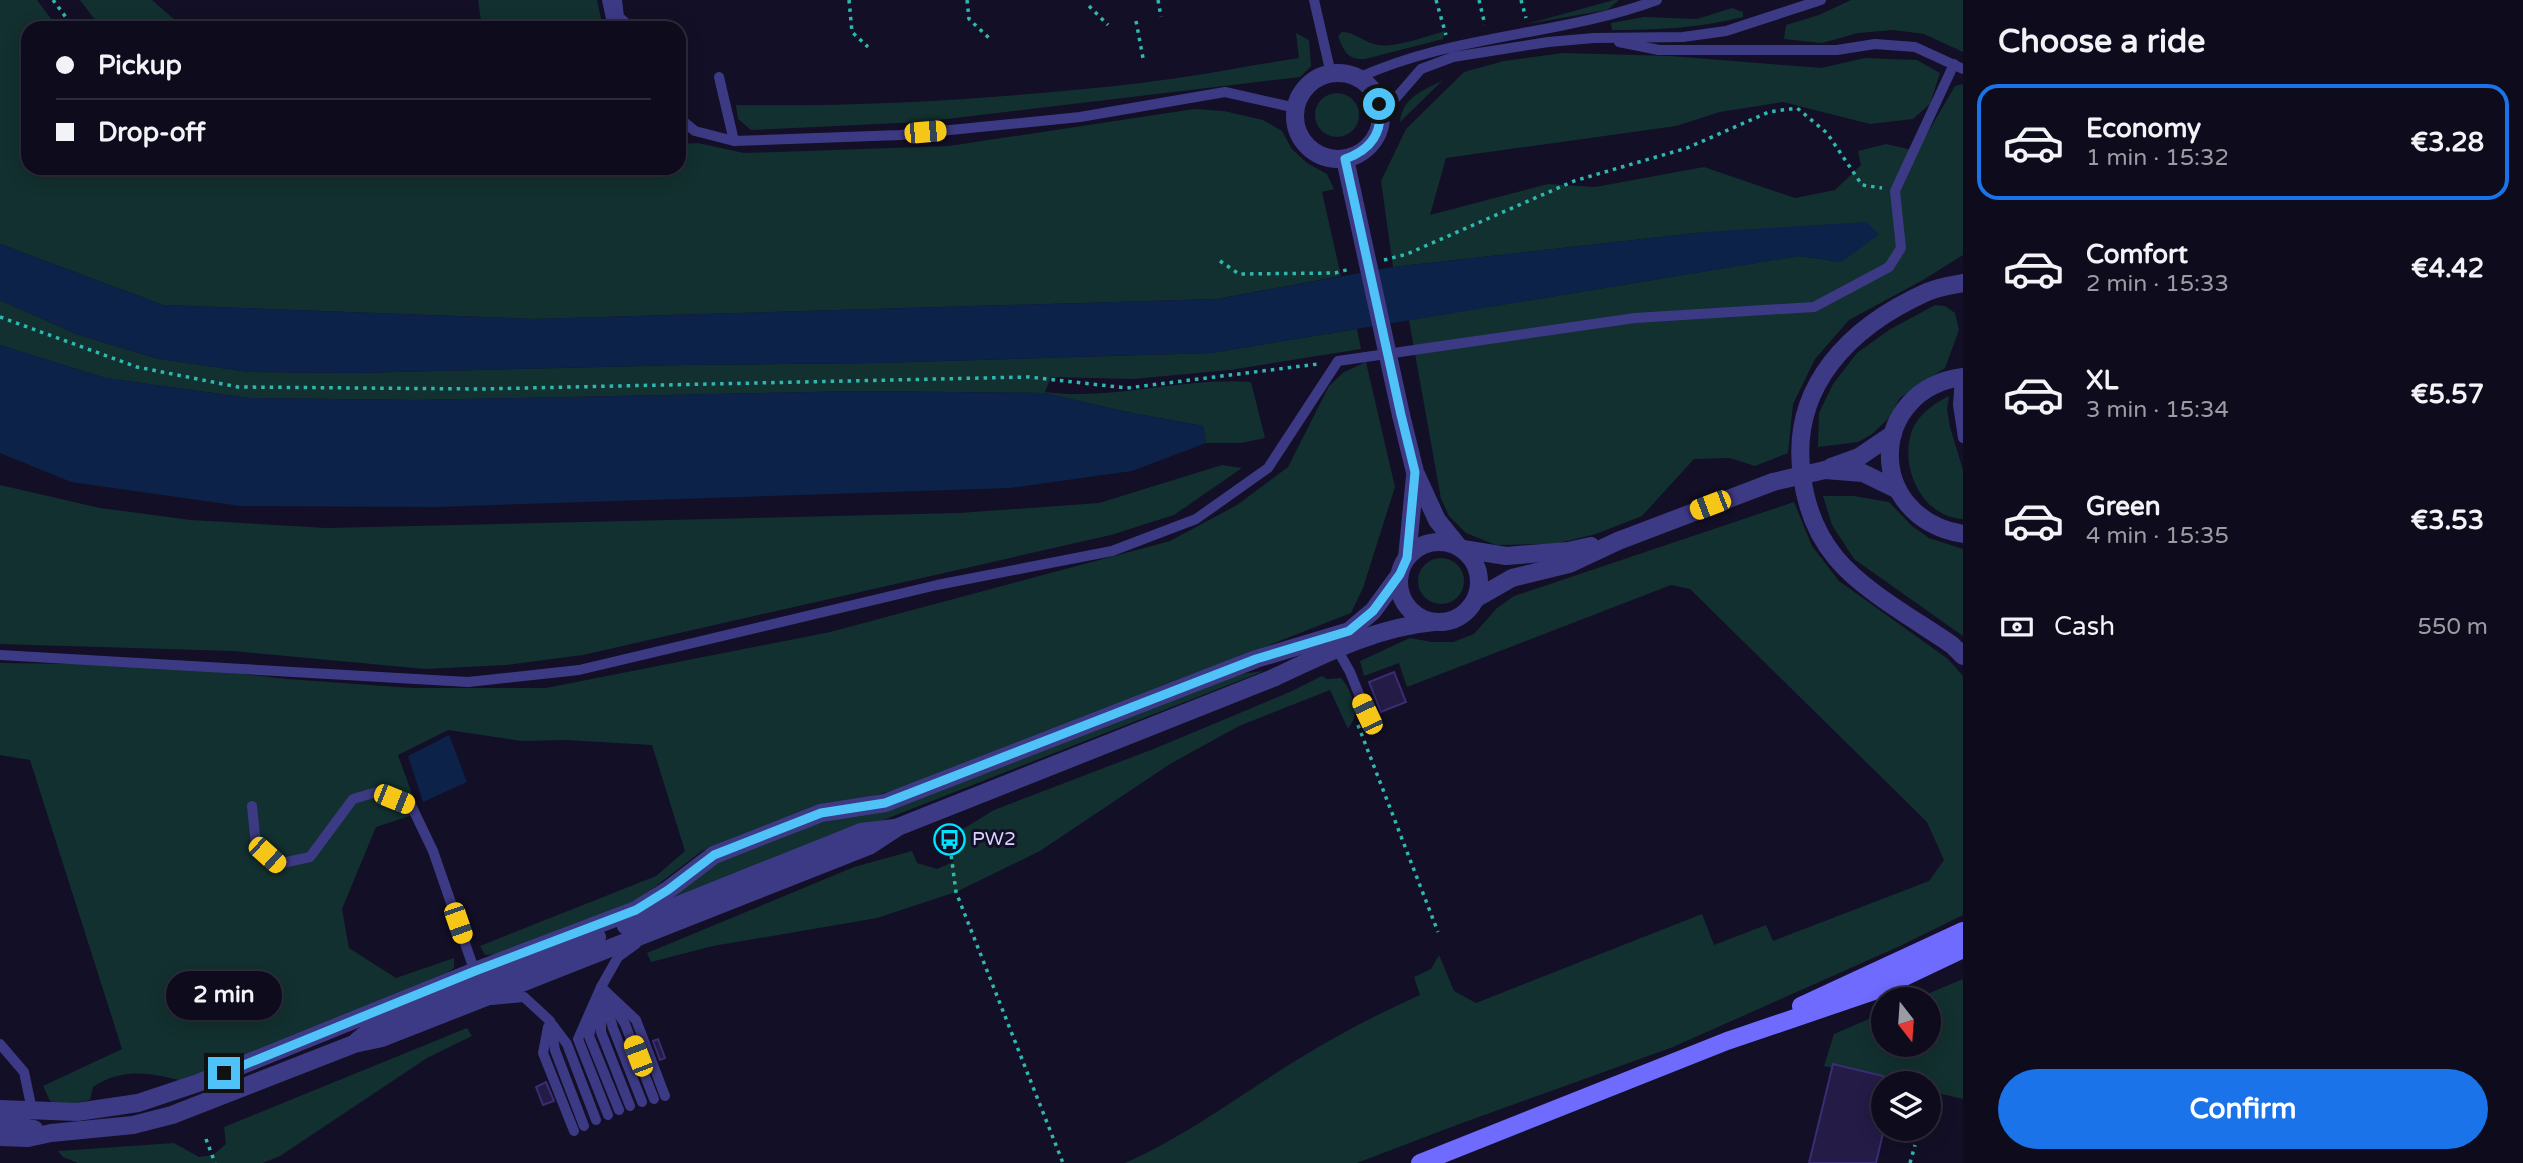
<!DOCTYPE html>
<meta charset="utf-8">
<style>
body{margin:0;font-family:"Varela Round",sans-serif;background:#1c1929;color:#f1f3f6;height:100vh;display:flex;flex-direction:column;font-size:26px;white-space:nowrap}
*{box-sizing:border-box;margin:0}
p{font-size:23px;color:#9b9ba3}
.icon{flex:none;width:38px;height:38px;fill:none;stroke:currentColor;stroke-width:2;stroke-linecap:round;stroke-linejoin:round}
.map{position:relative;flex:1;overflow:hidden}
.drawer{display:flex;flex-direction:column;background:#0e0b1c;width:560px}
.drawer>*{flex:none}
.top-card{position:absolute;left:21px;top:21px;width:665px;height:154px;border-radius:21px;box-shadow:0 4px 18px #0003,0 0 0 2px #2e2b3b;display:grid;align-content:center;height:154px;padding:0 35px;background:#0e0b1c}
.needle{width:46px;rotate:163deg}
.tools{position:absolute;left:1871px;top:987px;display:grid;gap:14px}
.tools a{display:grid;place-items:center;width:70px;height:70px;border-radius:50%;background:#0e0b1c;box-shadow:0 4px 18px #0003,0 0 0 2px #2e2b3b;font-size:35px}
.end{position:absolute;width:32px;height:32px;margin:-16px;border:9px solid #4fc3f7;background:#111;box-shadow:0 0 0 4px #111}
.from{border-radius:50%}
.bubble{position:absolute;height:49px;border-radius:24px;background:#0e0b1c;box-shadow:0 4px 18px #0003,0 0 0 2px #2e2b3b;font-size:23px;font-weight:800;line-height:49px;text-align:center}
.car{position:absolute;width:21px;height:42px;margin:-21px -10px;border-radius:9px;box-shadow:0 0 5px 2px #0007;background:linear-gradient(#f5c518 24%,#345 0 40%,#f5c518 0 76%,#345 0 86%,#f5c518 0)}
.top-card b{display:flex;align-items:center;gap:24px;height:66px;font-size:26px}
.top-card b+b{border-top:2px solid #2e2b3b}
.top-card i{width:18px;height:18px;background:#f1f3f6}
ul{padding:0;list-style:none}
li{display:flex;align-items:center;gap:21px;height:116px;margin:0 14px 10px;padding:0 21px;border:4px solid transparent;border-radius:21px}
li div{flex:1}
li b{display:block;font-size:26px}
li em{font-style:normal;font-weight:800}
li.selected{border-color:#1a73e8}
li>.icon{width:63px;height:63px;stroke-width:1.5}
h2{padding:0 35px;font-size:32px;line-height:84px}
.pay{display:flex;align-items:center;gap:18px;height:77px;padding:0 35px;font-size:26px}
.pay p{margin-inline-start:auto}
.cta{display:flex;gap:14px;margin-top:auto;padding:14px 35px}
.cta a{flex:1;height:80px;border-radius:42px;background:#1a73e8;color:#fff;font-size:28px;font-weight:800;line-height:80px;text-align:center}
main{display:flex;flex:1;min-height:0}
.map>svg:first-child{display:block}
.green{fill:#12302f}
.water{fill:#0c2248}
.building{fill:#241b47;stroke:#3b2d73;stroke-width:2}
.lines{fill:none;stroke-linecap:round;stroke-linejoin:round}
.path{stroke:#2fb8b0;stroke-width:3.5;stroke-dasharray:3.5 5;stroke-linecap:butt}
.lane{stroke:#3d3a85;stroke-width:10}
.street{stroke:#3d3a85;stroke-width:18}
.secondary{stroke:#6f6bff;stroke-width:18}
.street-bridge{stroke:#3d3a85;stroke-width:18}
.route{stroke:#4fc3f7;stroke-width:9}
.labels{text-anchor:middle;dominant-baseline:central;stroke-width:6;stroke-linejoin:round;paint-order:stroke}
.poi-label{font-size:19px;fill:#d9d4ff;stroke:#130f26;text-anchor:start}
</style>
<main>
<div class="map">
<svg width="1963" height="1163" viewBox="0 0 1963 1163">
<rect width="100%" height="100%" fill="#130f26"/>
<g class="green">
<polygon points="0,0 37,0 58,28 28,28 28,168 679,168 679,144 698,143 744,153 949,146 1194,109 1224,111 1263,120 1282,131 1292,149 1307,163 1327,174 1334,189 1322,192 1341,276 1217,299 534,319 163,305 0,244"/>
<polygon points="80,0 152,0 184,28 101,28"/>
<polygon points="478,0 597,0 603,28 482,28"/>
<polygon points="1614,0 1619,0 1607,10 1527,24"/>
<polygon points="1851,0 1963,0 1963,52 1924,34 1893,30 1858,33 1822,43 1784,39 1786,25 1819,15"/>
<path d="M1732,8L1743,12V17C1699,28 1657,30 1612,30L1611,23L1644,17L1697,19Z"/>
<path d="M1445,31L1443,39L1365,59C1347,60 1344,51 1338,36L1342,32C1355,32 1365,43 1378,45C1396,48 1427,36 1445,31Z"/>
<path d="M1296,33L1309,40L1311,66L1300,77L921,122L751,130L738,119L736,105C872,107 1007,98 1141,83C1194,77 1247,66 1299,58Z"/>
<polygon points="1563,53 1671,56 1821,68 1865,58 1917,60 1940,73 1930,104 1913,119 1870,124 1783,102 1720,112 1676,126 1446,158 1430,215 1548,184 1595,187 1704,167 1795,198 1835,190 1861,165 1858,151 1886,144 1917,151 1955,86 1963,84 1963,255 1923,280 1849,320 1815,359 1793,404 1788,453 1755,466 1730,458 1694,459 1642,516 1596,534 1555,544 1496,545 1466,533 1449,516 1441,499 1409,320 1799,256 1842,262 1705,232 1393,267 1381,181 1406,129 1464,72 1504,61"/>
<path d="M1443,80L1400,122C1403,96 1423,91 1443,80Z"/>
<circle cx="1337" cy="115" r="22"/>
<path d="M0,300L79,335L159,359L249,372L355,373L682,365L877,363L1211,353L1357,329L1361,349L1230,370L1133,379L1051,377L1045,392C1113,401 1183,377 1251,382L1265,438L1241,443H1206L1203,426L1127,412L1044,393L859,391L416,400L249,398L105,378L0,345Z"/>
<polygon points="1935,305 1945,306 1955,313 1959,330 1945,368 1900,398 1889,418 1872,434 1858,442 1818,447 1819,413 1833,384 1857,353 1889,330"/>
<path d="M1366,362L1395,487L1363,588L1351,613L921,782L870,797L822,804L702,851L631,905L499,954L485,955L480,946L656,876L685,851L652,745L565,740L521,741L448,730L398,755L419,813L376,827L342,909L349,948L396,978L454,958V968L441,977L183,1081C150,1073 123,1067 93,1087L90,1100L62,1106L50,1101L43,1086L122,1049L30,760L0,755V663L160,665L287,679L412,688H546L830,632L1170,541L1237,505L1288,467L1329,386L1344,372Z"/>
<path d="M1949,396L1947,409L1950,427L1963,470V519C1920,517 1898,463 1913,428C1920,413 1935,403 1949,396Z"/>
<polygon points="1222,465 1242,468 1174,515 1111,535 583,655 506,665 425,669 233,651 0,644 0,485 100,508 191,520 327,528 959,513 1099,503"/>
<polygon points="1823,496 1854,496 1889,502 1912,526 1929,538 1963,549 1963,636 1854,559 1832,525"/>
<path d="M1794,502L1812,546L1839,581L1948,659L1963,676V915L1900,946L1673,1047L1462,1123L1357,1163H1125C1191,1134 1248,1089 1310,1052C1345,1031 1382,1012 1420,995L1414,977L1431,969L1439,955L1454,991L1476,1003L1702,914L1714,945L1766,925L1773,941L1929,881L1944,860L1927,822L1690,589L1671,585L1407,687L1399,663L1364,676L1360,661L1410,638L1432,642H1453L1474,634L1497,608L1514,596Z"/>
<circle cx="1441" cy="581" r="23"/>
<polygon points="1264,671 656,909 715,863 825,820 1233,675"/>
<path d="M1322,676L1327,679L1341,678C1349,686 1357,706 1354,718C1353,722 1350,725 1348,729L1330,690L1239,726L1170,764L1040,851L956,892L877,918L713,946L651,962L647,953L854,867L912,851L917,863L937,869L953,862L958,832L994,810L1156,748L1292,691Z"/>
<polygon points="1963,979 1963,1099 1929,1091 1928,1083 1897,1083 1824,1066 1834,1034 1883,1013 1883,1045 1928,1045 1928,999 1915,999"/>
<polygon points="467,1028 472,1036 427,1058 280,1156 263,1163 78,1163 63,1157 58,1151 174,1143 199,1157 213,1155 226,1144 224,1127"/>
</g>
<g class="water">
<polygon points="1866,222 1879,234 1842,262 1799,256 1211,353 877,363 682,365 355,373 249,372 159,359 79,335 0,300 0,244 163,305 534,319 1217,299 1393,267 1705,232"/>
<polygon points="0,345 105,378 249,398 416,400 859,391 1044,393 1127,412 1203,426 1206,443 1132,471 1010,488 436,507 240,506 71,482 0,453"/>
<polygon points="449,735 467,782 423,802 408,756"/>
</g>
<g class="building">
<polygon points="1394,672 1406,702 1381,712 1369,682"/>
<polygon points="658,1039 665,1058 660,1060 653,1041"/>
<polygon points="1833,1064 1883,1076 1883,1133 1876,1163 1809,1163"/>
<polygon points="546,1082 554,1101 543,1105 536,1087"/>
</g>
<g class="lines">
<g class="path">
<polyline points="53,0 74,28"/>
<polyline points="849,0 852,32 868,47"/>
<polyline points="967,0 969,19 990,39"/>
<polyline points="1158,0 1161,17"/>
<polyline points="1436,0 1446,35"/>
<polyline points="1479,0 1485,25"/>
<polyline points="1521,0 1526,18"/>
<polyline points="1089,6 1108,25"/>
<polyline points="1136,21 1143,58"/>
<polyline points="1384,260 1407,254 1574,181 1687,148 1769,112 1797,108 1827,133 1862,185 1882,188"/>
<polyline points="1220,261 1239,274 1335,273 1350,269"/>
<polyline points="0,317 137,367 238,387 481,389 1029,377 1127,388 1318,364"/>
<polyline points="1358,725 1438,932"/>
<polyline points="949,839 956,892 1063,1163"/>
<polyline points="206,1139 215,1163"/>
<polyline points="1910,1163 1915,1145"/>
</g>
<g class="lane">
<polyline points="607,0 613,28"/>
<polyline points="617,0 619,17 632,28"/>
<polyline points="1314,0 1331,74"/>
<polyline points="1619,42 1659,50 1837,50 1875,44 1915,47 1963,69"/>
<polyline points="719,77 734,141"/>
<path d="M1358,78C1453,34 1560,36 1657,0"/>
<polyline points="1381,115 1421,69 1453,57 1548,42 1594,38 1683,37 1726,31 1821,0"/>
<polyline points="679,118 695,131 734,141 900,135 1080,117 1225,92 1296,108"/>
<polyline points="1960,377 1958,405 1963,438"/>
<polyline points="1337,649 1350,672 1367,714"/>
<polyline points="0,655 468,682 579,670 937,585 1112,551 1196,519 1268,468 1338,361 1635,318 1814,307 1889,267 1901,248 1895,191 1954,64"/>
<polyline points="252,806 256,845 278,864 310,857 353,799 377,792 411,805 433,851 476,975"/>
<polyline points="636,944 618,957 601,987 613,1028 642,1102"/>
<polyline points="601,987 578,1039 608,1115"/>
<polyline points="603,989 636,1020 665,1096"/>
<polyline points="492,1000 524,997 550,1021 555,1050 584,1126"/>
<polyline points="612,1004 625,1024 654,1099"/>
<polyline points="601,1007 601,1032 630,1106"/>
<polyline points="595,1013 589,1036 619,1110"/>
<polyline points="551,1023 567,1044 596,1120"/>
<polyline points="548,1027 543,1053 574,1131"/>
<polyline points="0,1044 24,1072 32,1110"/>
</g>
<g class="street">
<circle cx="1338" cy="116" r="43"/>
<polyline points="1345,159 1352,191"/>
<path d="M1963,283C1951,285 1938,287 1927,292C1851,326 1789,386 1802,476C1806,507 1816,534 1836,558C1863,591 1916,620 1952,645L1963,656"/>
<path d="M1963,377C1868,389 1863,517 1963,534"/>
<polyline points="1401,415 1415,472 1437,520 1458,546"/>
<polyline points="1831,467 1859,457 1893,434"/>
<polyline points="1825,470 1863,473 1898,490"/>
<circle cx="1439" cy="582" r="40"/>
<polyline points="1463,549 1506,556 1568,551 1591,546"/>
<polyline points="1407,558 1415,476"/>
<polyline points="1477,598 1512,578 1569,564 1618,541 1773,482"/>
<polyline points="1341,638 1373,611 1400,574"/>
<polyline points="626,926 861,832 895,828"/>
<polyline points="357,1041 376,1026 597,937"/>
<polyline points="0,1109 77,1112 138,1103 198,1083 475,971 636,910 668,890 714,855 821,813 885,803 1256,659 1349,631"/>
<polyline points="0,1123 34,1129"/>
<path d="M0,1137L28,1138L51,1133L133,1125L172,1115L354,1044L382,1038L869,846L898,827L1273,678C1324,654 1377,627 1434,622"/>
</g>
<g class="secondary">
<polyline points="1801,1006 1963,931"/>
<polyline points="1420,1163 1727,1041 1877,990 1963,949"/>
</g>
<g class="street-bridge">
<polyline points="1352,191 1401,415"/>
<polyline points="1773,482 1825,470"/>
</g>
</g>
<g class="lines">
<path class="route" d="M224,1073L475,971L636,910L668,890L714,855L821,813L885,803L1256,659L1349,631L1373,611L1387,592L1400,574L1407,558L1415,472L1401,415L1345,159C1371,150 1384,132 1379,104"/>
</g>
<defs>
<symbol id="bus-ring" viewBox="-11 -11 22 22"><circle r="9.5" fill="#130f26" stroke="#00e5ff" stroke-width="1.5"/><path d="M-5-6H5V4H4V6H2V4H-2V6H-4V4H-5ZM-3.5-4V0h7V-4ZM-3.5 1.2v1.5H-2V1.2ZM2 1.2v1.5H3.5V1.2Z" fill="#00e5ff"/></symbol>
</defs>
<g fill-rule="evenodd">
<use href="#bus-ring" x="932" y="822" width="35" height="35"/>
</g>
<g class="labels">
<g class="poi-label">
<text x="972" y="839">PW2</text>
</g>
</g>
</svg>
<div class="tools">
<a><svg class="needle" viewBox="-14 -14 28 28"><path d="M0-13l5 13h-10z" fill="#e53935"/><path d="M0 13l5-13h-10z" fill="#9b9ba3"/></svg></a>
<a><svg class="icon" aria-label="layers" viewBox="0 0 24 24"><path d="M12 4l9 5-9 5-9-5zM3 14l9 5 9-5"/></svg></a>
</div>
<i class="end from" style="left:1379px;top:104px"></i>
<i class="end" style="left:224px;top:1073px"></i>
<div class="bubble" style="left:166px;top:971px;width:116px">2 min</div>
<i class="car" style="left:925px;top:132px;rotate:85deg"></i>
<i class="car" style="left:1710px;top:505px;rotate:249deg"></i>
<i class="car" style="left:1367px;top:714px;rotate:335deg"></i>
<i class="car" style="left:394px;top:799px;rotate:112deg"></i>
<i class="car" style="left:267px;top:855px;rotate:132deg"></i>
<i class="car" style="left:458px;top:923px;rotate:161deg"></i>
<i class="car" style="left:638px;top:1056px;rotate:339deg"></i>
<div class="top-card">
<b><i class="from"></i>Pickup</b>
<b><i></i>Drop-off</b>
</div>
</div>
<section class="drawer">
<h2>Choose a ride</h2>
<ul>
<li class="selected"><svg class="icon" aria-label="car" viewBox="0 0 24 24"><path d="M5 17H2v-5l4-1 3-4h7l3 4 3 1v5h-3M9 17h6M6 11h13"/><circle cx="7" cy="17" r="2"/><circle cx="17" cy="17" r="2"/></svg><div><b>Economy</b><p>1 min · 15:32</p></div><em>€3.28</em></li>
<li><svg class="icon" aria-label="car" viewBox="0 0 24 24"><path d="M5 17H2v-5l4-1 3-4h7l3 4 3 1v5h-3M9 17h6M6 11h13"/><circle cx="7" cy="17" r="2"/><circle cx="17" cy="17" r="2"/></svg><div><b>Comfort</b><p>2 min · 15:33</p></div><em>€4.42</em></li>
<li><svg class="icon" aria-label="car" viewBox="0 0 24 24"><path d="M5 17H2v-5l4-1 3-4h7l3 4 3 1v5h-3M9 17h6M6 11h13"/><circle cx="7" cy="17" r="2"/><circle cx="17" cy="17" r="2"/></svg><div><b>XL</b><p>3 min · 15:34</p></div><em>€5.57</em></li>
<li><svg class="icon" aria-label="car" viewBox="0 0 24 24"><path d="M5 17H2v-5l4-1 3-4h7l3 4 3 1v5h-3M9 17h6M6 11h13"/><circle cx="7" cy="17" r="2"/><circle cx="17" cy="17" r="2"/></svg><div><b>Green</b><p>4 min · 15:35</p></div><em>€3.53</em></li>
</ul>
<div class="pay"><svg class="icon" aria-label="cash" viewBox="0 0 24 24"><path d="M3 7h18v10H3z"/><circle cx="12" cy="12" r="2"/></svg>Cash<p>550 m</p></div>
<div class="cta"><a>Confirm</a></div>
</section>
</main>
